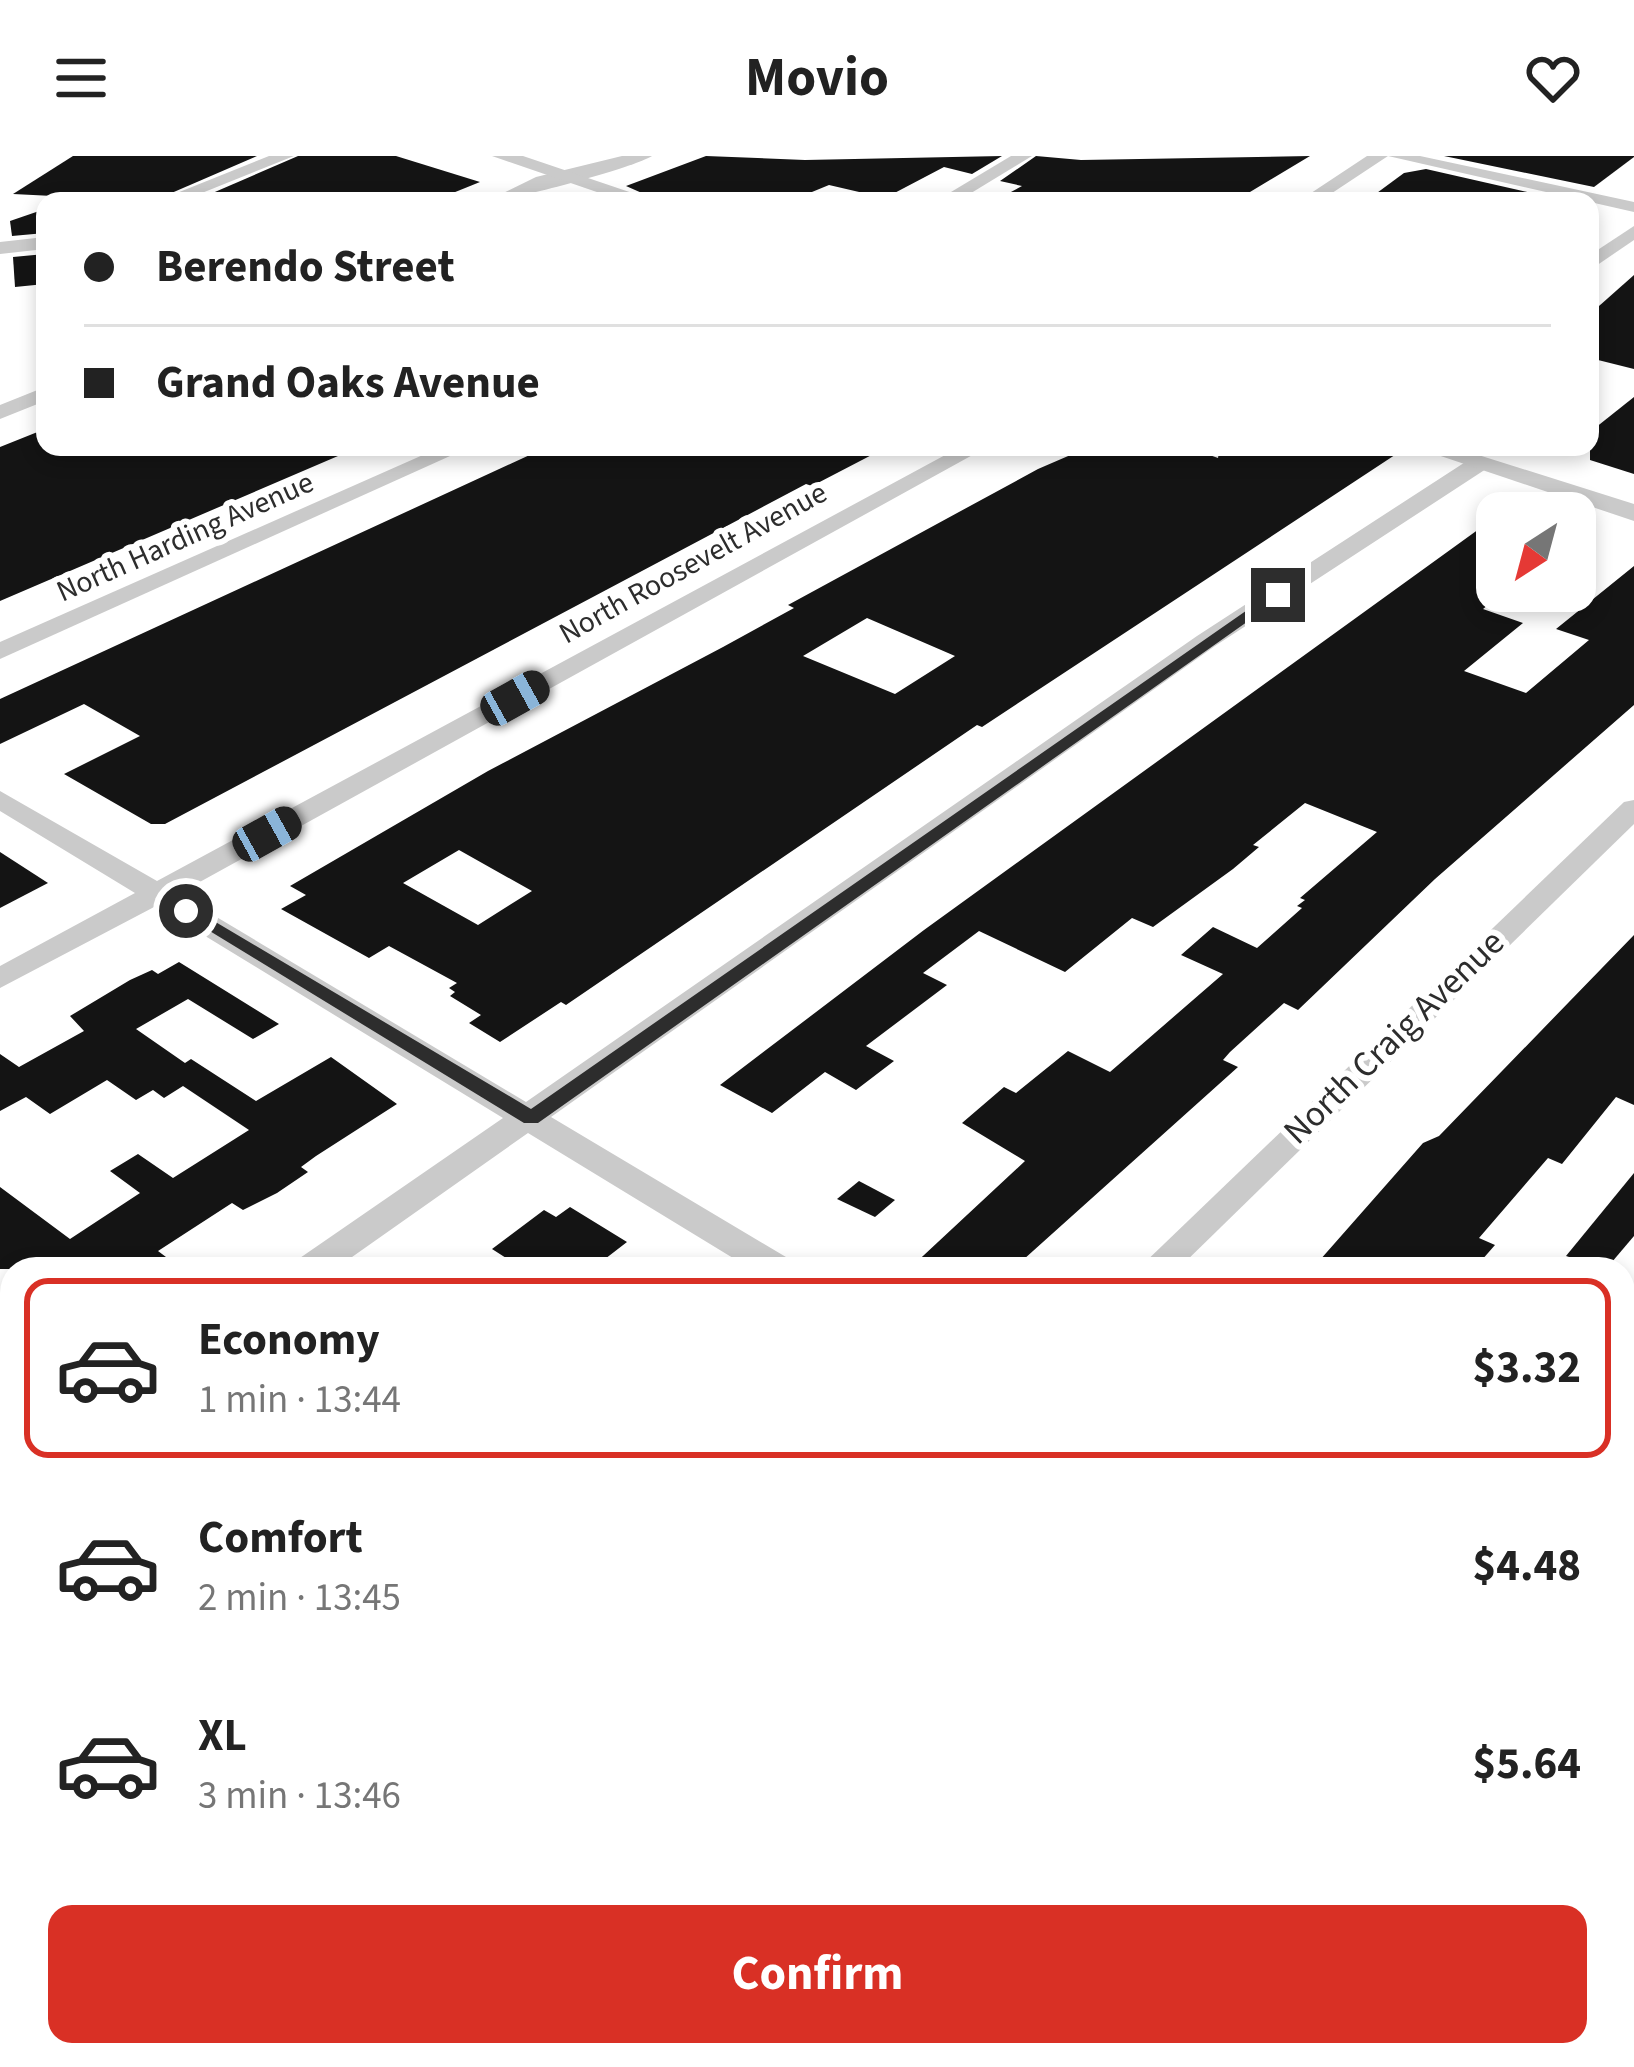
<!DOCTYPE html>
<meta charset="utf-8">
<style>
body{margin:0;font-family:"Source Sans 3",sans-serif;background:#f2f2f2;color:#222;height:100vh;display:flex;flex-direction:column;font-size:45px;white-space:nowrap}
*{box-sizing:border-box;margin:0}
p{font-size:39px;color:#767676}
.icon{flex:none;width:66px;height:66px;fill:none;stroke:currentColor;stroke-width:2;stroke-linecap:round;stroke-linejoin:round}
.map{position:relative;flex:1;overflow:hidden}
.details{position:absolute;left:0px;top:1101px;width:1635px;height:810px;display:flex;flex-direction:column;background:#fff;border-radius:36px 36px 0 0;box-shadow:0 6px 18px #0003}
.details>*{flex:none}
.hud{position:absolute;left:36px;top:36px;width:1563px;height:264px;border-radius:24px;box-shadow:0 6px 18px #0003;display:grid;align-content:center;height:264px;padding:0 48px;background:#fff}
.needle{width:78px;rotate:216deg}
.controls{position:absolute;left:1476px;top:336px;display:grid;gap:24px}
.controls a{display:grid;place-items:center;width:120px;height:120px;border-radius:24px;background:#fff;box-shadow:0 6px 18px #0003;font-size:60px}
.end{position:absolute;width:54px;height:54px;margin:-27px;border:15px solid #2d2d2d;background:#fff;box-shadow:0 0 0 6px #fff}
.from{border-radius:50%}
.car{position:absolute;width:36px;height:72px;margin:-36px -18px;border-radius:15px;box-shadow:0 0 9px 3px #0007;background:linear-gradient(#222 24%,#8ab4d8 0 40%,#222 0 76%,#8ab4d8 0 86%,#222 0)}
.hud b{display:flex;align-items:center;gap:42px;height:114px;font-size:45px}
.hud b+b{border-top:3px solid #e0e0e0}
.hud i{width:30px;height:30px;background:#222}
ul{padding:21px 0 0;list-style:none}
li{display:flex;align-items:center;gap:36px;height:180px;margin:0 24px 18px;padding:0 24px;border:6px solid transparent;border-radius:24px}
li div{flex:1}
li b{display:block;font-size:45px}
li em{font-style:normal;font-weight:700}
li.active{border-color:#d93025}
li>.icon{width:108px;height:108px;stroke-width:1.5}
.cta{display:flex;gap:24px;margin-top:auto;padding:24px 48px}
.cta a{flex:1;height:138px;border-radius:24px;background:#d93025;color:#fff;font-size:48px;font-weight:700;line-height:138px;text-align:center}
header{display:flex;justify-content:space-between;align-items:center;height:156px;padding:0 48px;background:#fff;font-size:54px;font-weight:700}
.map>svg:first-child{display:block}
.building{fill:#141414;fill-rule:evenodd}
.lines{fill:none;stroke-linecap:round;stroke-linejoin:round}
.minor{fill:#cacaca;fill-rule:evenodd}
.tertiary{fill:#cacaca;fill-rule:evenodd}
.route{fill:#2d2d2d}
.labels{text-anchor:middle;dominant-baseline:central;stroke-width:12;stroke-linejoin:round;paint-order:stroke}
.far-street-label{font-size:30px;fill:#2d2d2d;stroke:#fff}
.street-label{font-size:36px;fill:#2d2d2d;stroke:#fff}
</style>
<header><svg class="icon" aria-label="menu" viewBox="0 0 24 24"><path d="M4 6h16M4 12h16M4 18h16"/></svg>Movio<svg class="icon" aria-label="heart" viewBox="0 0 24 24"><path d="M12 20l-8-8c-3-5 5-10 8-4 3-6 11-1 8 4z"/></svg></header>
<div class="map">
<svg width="1634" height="1911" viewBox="0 0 1634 1911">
<rect width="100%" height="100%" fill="#fff"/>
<g class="building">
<polygon points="73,0 257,0 153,45 13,38"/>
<polygon points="298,0 396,0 480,26 433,45 194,45"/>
<polygon points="706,0 805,4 1002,0 972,18 944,11 885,42 829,29 790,45 660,45 626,30"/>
<polygon points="1036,0 1081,4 1310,0 1235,45 994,45 1022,30 1000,25"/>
<polygon points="1444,0 1634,0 1634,1 1594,31"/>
<polygon points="1426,13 1562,44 1366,45 1404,17"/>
<polygon points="45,53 45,77 12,80 10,65"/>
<polygon points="45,98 45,128 15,131 13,101"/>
<polygon points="1634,119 1634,213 1590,202 1590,158"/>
<polygon points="1634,241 1634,318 1590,304 1590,276"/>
<polygon points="45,273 45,291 359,291 0,445 0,291"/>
<polygon points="547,291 887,291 812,330 806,328 165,668 151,668 64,618 140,580 84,548 0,588 0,543"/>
<path d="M1089,291L1163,296L1187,291L1218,302L1220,291H1407L982,571L977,569L566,849L561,846L500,886L469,867L481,859L450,840L455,836L449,832L457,827L389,790L369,802L281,753L306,739L290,730L488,615L723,491L794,452L788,449L1038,313ZM867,462L955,500L895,538L803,500ZM459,694L532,735L478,769L403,727Z"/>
<polygon points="1497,360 1497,435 1505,435 1483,453 1523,467 1464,515 1526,537 1589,484 1556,473 1634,410 1634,549 1435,723 1298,854 1284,847 1230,896 1223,904 1238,911 1013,1113 909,1113 1025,1005 962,967 1004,931 1016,937 1068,895 1110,916 1223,818 1181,799 1213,771 1257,792 1302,752 1297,750 1305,744 1300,742 1377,676 1305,647 1253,689 1259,691 1233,713 1153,771 1132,762 1065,816 979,775 923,817 947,829 866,890 894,905 856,934 825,916 772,957 720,929 924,774"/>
<polygon points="0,696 48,727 0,752"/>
<polygon points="1634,779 1634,949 1616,941 1562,1008 1548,1002 1479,1082 1495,1089 1474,1113 1312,1113 1423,987 1439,980"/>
<polygon points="179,806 279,868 253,883 188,843 136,873 185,907 191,903 256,945 331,901 397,948 316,1000 301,1011 308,1016 277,1037 243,1054 232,1047 158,1095 182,1113 0,1113 0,1031 70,1083 140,1037 110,1015 138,998 173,1022 249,974 183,930 164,942 153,934 136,944 107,924 50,958 26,941 0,955 0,898 19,911 84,875 70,860 130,824 152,814 158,818"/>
<polygon points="1634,1017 1634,1080 1606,1113 1566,1100"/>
<polygon points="859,1025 895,1044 875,1061 837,1043"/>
<polygon points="570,1051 627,1086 592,1113 523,1113 492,1093 544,1054 556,1061"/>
</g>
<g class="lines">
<g class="minor">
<polygon points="269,0 294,0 182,45 157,45"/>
<path d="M622,0H652C633,12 510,45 487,45L536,21Z"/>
<polygon points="1011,0 1032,0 958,45 936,45"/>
<polygon points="1367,0 1420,0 1634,46 1634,56 1388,0 1320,45 1299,45"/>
<polygon points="1634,70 1634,84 1590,114 1590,99"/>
<polygon points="45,81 45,93 0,98 0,86"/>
<polygon points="45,231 45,245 0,263 0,249"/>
<polygon points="441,291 470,291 0,503 0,486"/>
<polygon points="960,291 987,291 178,738 526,946 1197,480 1470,303 1486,303 1486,313 1215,490 551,961 791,1104 796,1113 751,1113 528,977 335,1113 292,1113 297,1104 503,962 156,750 0,832 0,810 135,737 0,655 0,635 157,725"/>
<polygon points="1634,644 1634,668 1178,1113 1138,1113 1624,646"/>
<polygon points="12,1301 12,1335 0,1339 0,1305"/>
<polygon points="1623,1611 1634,1616 1634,1658 1623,1654"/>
<polygon points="318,1899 374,1899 369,1911 313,1911"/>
</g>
<g class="tertiary">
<polygon points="492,0 523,0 656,45 623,45"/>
<polygon points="1414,291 1453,291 1634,348 1634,365"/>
</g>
</g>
<polygon class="route" points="1273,436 1285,439 538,967 524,967 177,755 192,752 531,953"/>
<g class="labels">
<g class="far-street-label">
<text transform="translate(185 381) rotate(-24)">North Harding Avenue</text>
<text transform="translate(693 407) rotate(-29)">North Roosevelt Avenue</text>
</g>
<g class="street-label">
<text transform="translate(1394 881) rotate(-44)">North Craig Avenue</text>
</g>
</g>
</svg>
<div class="controls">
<a><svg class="needle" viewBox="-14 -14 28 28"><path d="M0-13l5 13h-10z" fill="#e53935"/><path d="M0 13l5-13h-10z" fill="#767676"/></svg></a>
</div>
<i class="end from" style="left:186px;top:755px"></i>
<i class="end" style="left:1278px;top:439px"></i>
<i class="car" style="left:515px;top:542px;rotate:61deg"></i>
<i class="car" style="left:267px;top:678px;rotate:61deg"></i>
<div class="hud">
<b><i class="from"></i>Berendo Street</b>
<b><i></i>Grand Oaks Avenue</b>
</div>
<section class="details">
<ul>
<li class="active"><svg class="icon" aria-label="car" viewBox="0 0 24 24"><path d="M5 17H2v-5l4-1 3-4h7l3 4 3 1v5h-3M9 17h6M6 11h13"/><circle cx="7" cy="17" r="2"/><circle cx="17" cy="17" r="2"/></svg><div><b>Economy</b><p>1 min · 13:44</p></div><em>$3.32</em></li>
<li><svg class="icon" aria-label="car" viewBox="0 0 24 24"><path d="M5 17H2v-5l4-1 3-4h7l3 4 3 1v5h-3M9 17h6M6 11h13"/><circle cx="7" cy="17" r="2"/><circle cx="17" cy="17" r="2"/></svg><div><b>Comfort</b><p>2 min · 13:45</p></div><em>$4.48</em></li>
<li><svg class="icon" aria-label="car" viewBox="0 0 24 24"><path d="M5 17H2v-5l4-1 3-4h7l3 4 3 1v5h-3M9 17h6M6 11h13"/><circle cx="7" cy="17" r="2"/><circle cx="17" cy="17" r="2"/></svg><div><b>XL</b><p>3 min · 13:46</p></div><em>$5.64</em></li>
</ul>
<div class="cta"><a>Confirm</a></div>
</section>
</div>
